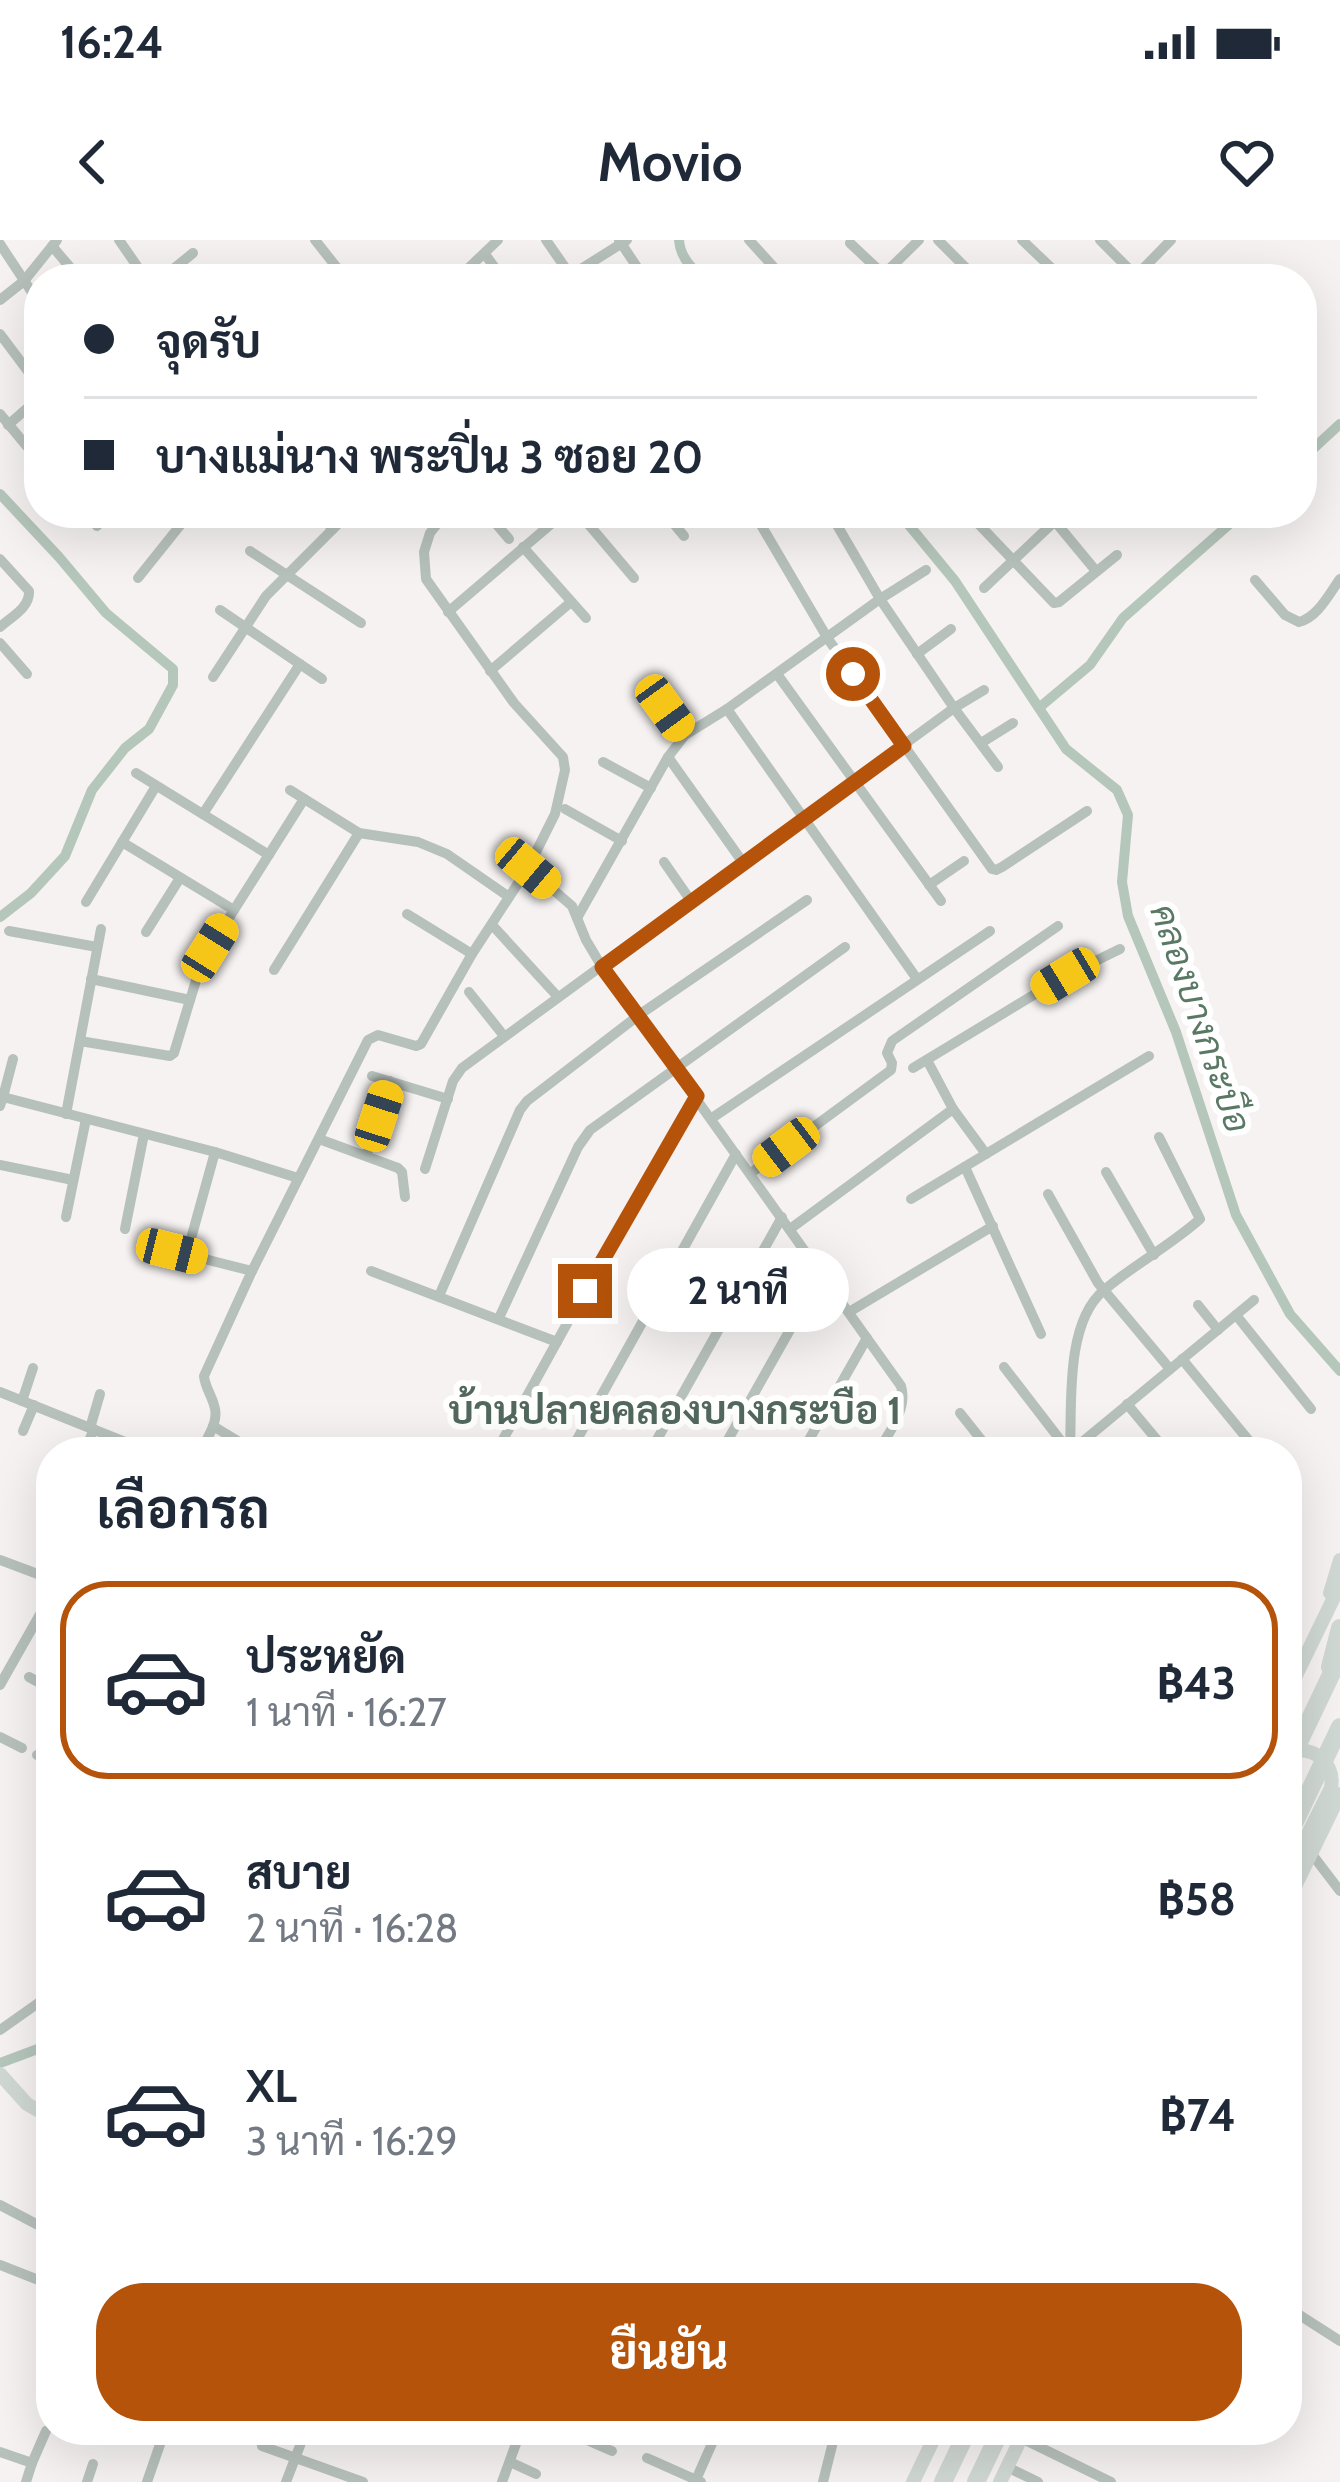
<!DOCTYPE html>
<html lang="th">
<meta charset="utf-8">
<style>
body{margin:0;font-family:Cabin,Sarabun,sans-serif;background:#f6f6f7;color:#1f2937;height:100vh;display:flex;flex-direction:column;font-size:45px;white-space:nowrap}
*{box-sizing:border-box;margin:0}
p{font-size:39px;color:#747a83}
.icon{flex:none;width:66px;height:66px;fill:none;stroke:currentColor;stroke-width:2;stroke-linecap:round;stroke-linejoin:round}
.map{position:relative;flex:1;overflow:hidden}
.panel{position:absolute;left:36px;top:1197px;width:1266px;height:1008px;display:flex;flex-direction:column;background:#fff;border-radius:48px;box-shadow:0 12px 48px #0002}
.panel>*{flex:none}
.banner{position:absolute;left:24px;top:24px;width:1293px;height:264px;border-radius:48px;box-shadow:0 12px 48px #0002;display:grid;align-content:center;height:264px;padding:0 60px;background:#fff}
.end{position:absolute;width:54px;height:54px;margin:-27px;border:15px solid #b45309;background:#fff;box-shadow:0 0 0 6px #fff}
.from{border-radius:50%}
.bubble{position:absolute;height:84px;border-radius:42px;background:#fff;box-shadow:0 12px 48px #0002;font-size:39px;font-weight:700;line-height:84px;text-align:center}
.car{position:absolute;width:36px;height:72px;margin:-36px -18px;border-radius:15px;box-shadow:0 0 9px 3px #0007;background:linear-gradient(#f5c518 24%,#345 0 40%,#f5c518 0 76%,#345 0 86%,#f5c518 0)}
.banner b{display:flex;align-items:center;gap:42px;height:114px;font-size:45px}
.banner b+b{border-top:3px solid #e0e1e3}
.banner i{width:30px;height:30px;background:#1f2937}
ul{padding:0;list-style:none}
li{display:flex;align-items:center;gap:36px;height:198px;margin:0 24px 18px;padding:0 36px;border:6px solid transparent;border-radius:48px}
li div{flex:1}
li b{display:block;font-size:45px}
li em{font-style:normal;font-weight:700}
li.selected{border-color:#b45309}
li>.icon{width:108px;height:108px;stroke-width:1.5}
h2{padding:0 60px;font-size:54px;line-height:144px}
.primary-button{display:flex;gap:24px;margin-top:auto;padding:24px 60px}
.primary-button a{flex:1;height:138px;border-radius:48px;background:#b45309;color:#fff;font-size:48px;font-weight:700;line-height:138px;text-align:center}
.status{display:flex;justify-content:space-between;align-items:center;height:84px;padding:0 60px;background:#fff;direction:ltr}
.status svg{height:33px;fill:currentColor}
header{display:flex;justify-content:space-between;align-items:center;height:156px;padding:0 60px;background:#fff;font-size:54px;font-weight:700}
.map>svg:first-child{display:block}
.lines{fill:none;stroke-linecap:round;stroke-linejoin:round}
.canal{stroke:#b5c6bb;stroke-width:10}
.street{stroke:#b7c1bc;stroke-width:10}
.secondary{stroke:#d0d8d4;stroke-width:14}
.highway{stroke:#d0d8d4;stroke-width:18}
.route{stroke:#b45309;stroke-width:15}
.labels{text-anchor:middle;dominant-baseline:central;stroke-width:12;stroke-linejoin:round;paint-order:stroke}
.water-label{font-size:36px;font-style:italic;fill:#5a7965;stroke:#fff}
.quarter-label{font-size:39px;font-weight:bold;fill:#52685e;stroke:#fff}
</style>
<div class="status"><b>16:24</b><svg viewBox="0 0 49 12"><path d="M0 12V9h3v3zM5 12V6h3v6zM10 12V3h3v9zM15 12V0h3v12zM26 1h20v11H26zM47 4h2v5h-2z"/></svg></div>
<header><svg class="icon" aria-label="back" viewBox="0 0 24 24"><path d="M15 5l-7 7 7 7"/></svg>Movio<svg class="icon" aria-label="heart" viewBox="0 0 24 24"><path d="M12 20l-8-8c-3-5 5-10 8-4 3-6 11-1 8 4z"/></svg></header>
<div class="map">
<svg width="1340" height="2242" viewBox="0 0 1340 2242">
<rect width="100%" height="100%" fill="#f6f2f2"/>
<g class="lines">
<g class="canal">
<path d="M679,0C680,17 691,29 705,39"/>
<polyline points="1302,219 1340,184"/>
<polyline points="0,254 59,317 106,373 173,429 173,445 149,489 125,508 92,550 65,616 31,653 0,677"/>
<polyline points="899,273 955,341 1066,509 1117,550 1128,575 1122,642 1128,676 1176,792 1236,975 1290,1074 1340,1131"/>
<polyline points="1040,467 1090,425 1123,378 1242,273"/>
<polyline points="0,1823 51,1804"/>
</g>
<g class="street">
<polyline points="119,0 146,39"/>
<polyline points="315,0 346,39"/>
<polyline points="546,0 571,36"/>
<polyline points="619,0 645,39"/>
<polyline points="749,0 781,35"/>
<polyline points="938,0 977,39"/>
<polyline points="1022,0 1063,39"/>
<polyline points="1100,0 1139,39"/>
<polyline points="850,3 884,35"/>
<polyline points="0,4 39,63"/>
<polyline points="52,6 80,39"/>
<polyline points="487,17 503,39"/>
<polyline points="789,37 791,39"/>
<polyline points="161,39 193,13"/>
<polyline points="457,39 498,0"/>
<polyline points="565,39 627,0"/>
<polyline points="879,39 919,0"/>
<polyline points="1133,39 1171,0"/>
<polyline points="0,60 24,41 57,0"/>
<polyline points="0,94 39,146"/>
<polyline points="0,174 39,221"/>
<polyline points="8,185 39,158"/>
<polyline points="86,273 97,286"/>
<polyline points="317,273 333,289"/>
<polyline points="487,273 509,299"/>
<polyline points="579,273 634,338"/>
<polyline points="665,273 684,296"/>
<polyline points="754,273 828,399 992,629 996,630 1002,627 1087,571"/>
<polyline points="830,273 880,359 954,468 998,527"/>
<polyline points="968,273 1054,363 1059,362 1117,315"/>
<polyline points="1048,273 1096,331"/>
<polyline points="839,285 860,273"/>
<polyline points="523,307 586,378"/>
<polyline points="250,311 361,383"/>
<path d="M0,319L29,351C30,368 11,377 0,387"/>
<polyline points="138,338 190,273"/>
<path d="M1255,340L1285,375L1299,382C1318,377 1329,354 1340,339"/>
<polyline points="984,348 1055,281"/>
<polyline points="220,370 322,439"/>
<polyline points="448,372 564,273"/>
<polyline points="0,403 27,434"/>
<polyline points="917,414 951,389"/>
<polyline points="490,431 571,362"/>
<polyline points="777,434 941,661"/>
<polyline points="213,437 266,356 349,273"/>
<polyline points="665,468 685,495"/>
<polyline points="727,469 917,739"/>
<polyline points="981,503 1013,483"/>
<polyline points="668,517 744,624"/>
<polyline points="603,522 651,548"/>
<polyline points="136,533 269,615"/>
<polyline points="290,550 359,593 418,602 447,614 509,657"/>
<polyline points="565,569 622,601"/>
<polyline points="203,574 300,424"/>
<polyline points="122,602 234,670"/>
<polyline points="664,622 691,661"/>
<path d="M528,628L572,666L586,700L602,727L901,1146C908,1169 889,1192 878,1212"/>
<polyline points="929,645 964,621"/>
<polyline points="86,662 156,546"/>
<polyline points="407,674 472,714"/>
<polyline points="577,678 668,517 685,495 727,469 880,359 926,330"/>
<polyline points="494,687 558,757"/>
<polyline points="9,691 97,707"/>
<polyline points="146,692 180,638"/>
<polyline points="210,708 304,559"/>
<polyline points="274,730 359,593"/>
<polyline points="469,752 504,796"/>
<polyline points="190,760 202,721"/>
<polyline points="80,801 170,816 174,813 190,760 91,739"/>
<polyline points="927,820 953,869 986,914"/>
<polyline points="913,828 1065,736 1120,709"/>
<polyline points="372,836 448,859"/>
<polyline points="0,857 3,857 13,819"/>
<polyline points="0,866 3,857 215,912 298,938"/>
<polyline points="66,874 101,689"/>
<polyline points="712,878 990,691"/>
<polyline points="319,899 398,928 402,932 405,957"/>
<polyline points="368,911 390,841"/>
<polyline points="0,925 73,940"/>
<polyline points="965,927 1041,1094"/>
<polyline points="425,929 453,841 462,828 954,468 984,450"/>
<polyline points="1106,932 1154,1015"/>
<polyline points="751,933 891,830 892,823 887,813 892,801 1058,686"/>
<polyline points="1048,954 1098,1043 1170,1129"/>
<polyline points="911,959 1149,816"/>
<polyline points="66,977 86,879"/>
<polyline points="125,989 144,894"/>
<polyline points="790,989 953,869"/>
<polyline points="192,995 215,912"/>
<polyline points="173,1011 252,1031"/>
<polyline points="371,1031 557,1102"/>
<polyline points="439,1056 520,870 527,861 639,775 807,660"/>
<polyline points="1198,1065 1218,1090"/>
<polyline points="849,1072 993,986"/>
<polyline points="1236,1075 1311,1169"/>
<polyline points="499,1078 578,907 590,890 845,707"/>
<polyline points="1182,1119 1254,1207"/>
<polyline points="1004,1127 1068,1210"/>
<polyline points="0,1152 150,1212"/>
<polyline points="22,1161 33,1128"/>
<polyline points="1127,1164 1167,1212"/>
<polyline points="960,1173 991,1212"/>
<polyline points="213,1186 256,1212"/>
<polyline points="90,1188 100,1154"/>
<polyline points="23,1191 34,1165"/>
<polyline points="84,1212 94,1189"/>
<path d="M200,1212C207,1198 220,1181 214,1165C211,1154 205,1147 204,1136L252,1031L368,800L378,795L416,806L421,804L472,714L528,628L555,574L565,530L563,517L514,463L426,339L424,312L430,293L446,273"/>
<polyline points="496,1212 585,1051 697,856"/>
<polyline points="570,1212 736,914"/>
<polyline points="650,1212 782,977"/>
<polyline points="721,1212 821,1035"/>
<polyline points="802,1212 867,1098"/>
<path d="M1070,1212C1072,1165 1065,1084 1103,1051C1133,1025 1170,1006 1200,979L1159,897"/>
<polyline points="1070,1212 1254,1060"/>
<polyline points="0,1320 51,1339"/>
<polyline points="29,1437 51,1449"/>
<polyline points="0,1445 51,1355"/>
<polyline points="0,1497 22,1508"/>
<polyline points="37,1515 51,1523"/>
<polyline points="1311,1613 1340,1651"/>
<polyline points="0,1790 51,1754"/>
<polyline points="0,1965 40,1986 51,1982"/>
<polyline points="0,2025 51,2045"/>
<polyline points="1287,2067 1340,2101"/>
<polyline points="564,2190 612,2211"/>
<polyline points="1021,2198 1111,2242"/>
<polyline points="262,2206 363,2242"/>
<polyline points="0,2212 32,2223 26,2242"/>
<polyline points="647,2218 701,2242"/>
<polyline points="510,2222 536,2234"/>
<polyline points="32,2223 46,2191"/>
<polyline points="1007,2227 1038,2242"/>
<polyline points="87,2242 93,2224"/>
<polyline points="147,2242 165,2190"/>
<polyline points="286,2242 306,2190"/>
<polyline points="502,2242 521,2190"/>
<polyline points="695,2242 718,2190"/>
<polyline points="823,2242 836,2190"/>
</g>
<g class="secondary">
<polyline points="1330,1353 1340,1320"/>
<polyline points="1287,1454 1340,1345"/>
<path d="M1287,1636L1331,1548C1335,1524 1316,1507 1292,1511"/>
<polyline points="1287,1663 1340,1554"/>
<polyline points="0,1834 27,1864 51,1878"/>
<polyline points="913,2242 938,2190"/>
<polyline points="1000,2242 1025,2190"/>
</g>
<g class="highway">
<polyline points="1330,1427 1340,1388"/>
<polyline points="1287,1527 1340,1416"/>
<polyline points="1287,1598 1340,1487"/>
<polyline points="943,2242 968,2190"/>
<polyline points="976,2242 1001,2190"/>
</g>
</g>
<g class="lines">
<polyline class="route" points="585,1051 697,856 602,727 904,506 853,434"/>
</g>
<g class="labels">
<g class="water-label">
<text transform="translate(1201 778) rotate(71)">คลองบางกระบือ</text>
</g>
<g class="quarter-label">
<text x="675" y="1170">บ้านปลายคลองบางกระบือ 1</text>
</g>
</g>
</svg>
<i class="end from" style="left:853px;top:434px"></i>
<i class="end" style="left:585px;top:1051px"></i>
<div class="bubble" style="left:627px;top:1008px;width:222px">2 นาที</div>
<i class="car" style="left:665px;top:468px;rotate:144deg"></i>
<i class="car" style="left:528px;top:628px;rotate:130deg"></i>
<i class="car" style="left:210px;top:708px;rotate:32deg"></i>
<i class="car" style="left:1065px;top:736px;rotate:239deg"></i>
<i class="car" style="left:379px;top:876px;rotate:18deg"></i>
<i class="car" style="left:786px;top:907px;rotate:233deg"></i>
<i class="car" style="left:172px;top:1011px;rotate:104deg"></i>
<div class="banner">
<b><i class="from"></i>จุดรับ</b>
<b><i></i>บางแม่นาง พระปิ่น 3 ซอย 20</b>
</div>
<section class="panel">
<h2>เลือกรถ</h2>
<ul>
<li class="selected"><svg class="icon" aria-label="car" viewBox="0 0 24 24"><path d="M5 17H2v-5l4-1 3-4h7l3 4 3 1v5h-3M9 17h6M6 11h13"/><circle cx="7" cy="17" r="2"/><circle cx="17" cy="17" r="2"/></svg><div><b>ประหยัด</b><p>1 นาที · 16:27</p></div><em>฿43</em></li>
<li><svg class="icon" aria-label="car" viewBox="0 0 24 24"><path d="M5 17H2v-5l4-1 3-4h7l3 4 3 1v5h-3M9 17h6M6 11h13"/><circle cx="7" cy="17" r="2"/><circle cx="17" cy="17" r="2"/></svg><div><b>สบาย</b><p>2 นาที · 16:28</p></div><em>฿58</em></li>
<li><svg class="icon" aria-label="car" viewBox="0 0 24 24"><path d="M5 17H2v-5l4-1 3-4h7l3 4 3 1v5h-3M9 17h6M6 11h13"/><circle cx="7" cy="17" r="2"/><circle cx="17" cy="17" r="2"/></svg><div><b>XL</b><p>3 นาที · 16:29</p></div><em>฿74</em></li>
</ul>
<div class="primary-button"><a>ยืนยัน</a></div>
</section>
</div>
